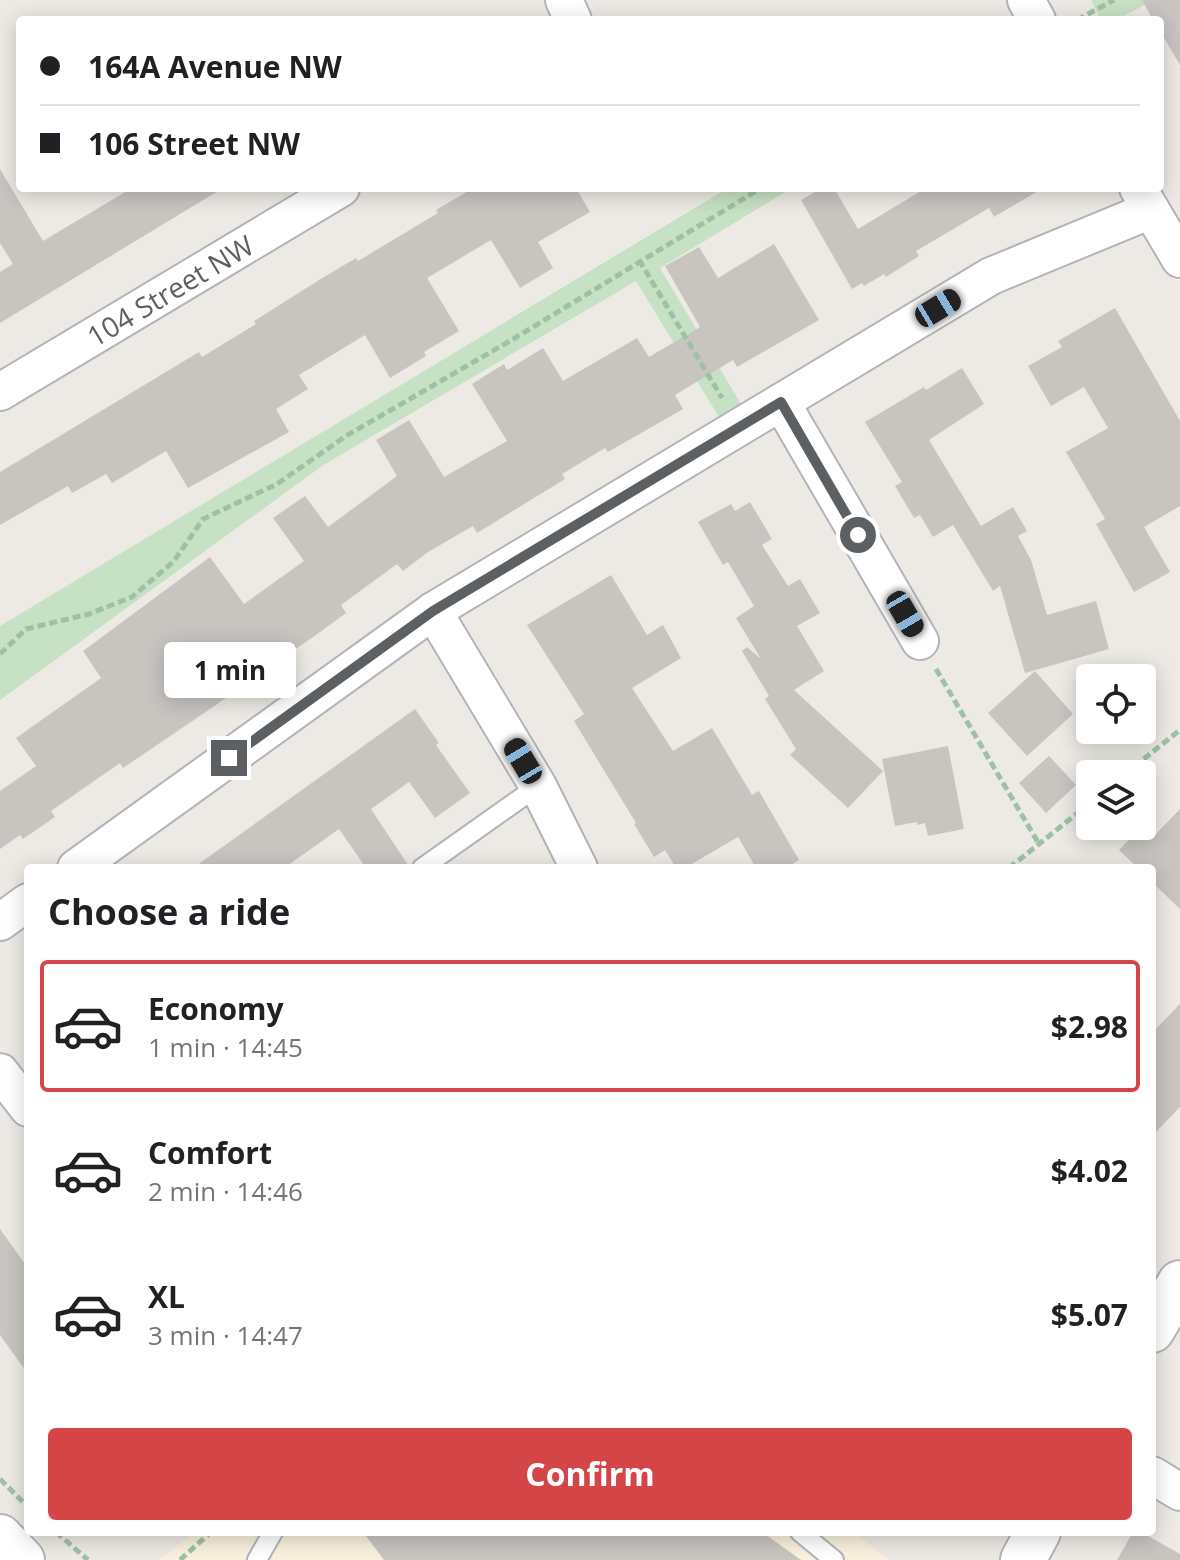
<!DOCTYPE html>
<meta charset="utf-8">
<style>
body{margin:0;font-family:"Open Sans",sans-serif;background:#f6f6f6;color:#202124;height:100vh;display:flex;flex-direction:column;font-size:30px;white-space:nowrap}
*{box-sizing:border-box;margin:0}
p{font-size:26px;color:#757577}
.icon{flex:none;width:44px;height:44px;fill:none;stroke:currentColor;stroke-width:2;stroke-linecap:round;stroke-linejoin:round}
.map{position:relative;flex:1;overflow:hidden}
.side{position:absolute;left:24px;top:864px;width:1132px;height:672px;display:flex;flex-direction:column;background:#fff;border-radius:8px;box-shadow:0 4px 20px #0003}
.side>*{flex:none}
.banner{position:absolute;left:16px;top:16px;width:1148px;height:176px;border-radius:8px;box-shadow:0 4px 20px #0003;display:grid;align-content:center;height:176px;padding:0 24px;background:#fff}
.controls{position:absolute;left:1076px;top:664px;display:grid;gap:16px}
.controls a{display:grid;place-items:center;width:80px;height:80px;border-radius:8px;background:#fff;box-shadow:0 4px 20px #0003;font-size:40px}
.end{position:absolute;width:36px;height:36px;margin:-18px;border:10px solid #5d6063;background:#fff;box-shadow:0 0 0 4px #fff}
.from{border-radius:50%}
.bubble{position:absolute;height:56px;border-radius:8px;background:#fff;box-shadow:0 4px 20px #0003;font-size:26px;font-weight:700;line-height:56px;text-align:center}
.car{position:absolute;width:24px;height:48px;margin:-24px -12px;border-radius:10px;box-shadow:0 0 6px 2px #0007;background:linear-gradient(#222 24%,#8ab4d8 0 40%,#222 0 76%,#8ab4d8 0 86%,#222 0)}
.banner b{display:flex;align-items:center;gap:28px;height:76px;font-size:30px}
.banner b+b{border-top:2px solid #e0e0e0}
.banner i{width:20px;height:20px;background:#202124}
ul{padding:0;list-style:none}
li{display:flex;align-items:center;gap:24px;height:132px;margin:0 16px 12px;padding:0 8px;border:4px solid transparent;border-radius:8px}
li div{flex:1}
li b{display:block;font-size:30px}
li em{font-style:normal;font-weight:700}
li.active{border-color:#d34547}
li>.icon{width:72px;height:72px;stroke-width:1.5}
h2{padding:0 24px;font-size:36px;line-height:96px}
.cta{display:flex;gap:16px;margin-top:auto;padding:16px 24px}
.cta a{flex:1;height:92px;border-radius:8px;background:#d34547;color:#fff;font-size:32px;font-weight:700;line-height:92px;text-align:center}
.map>svg:first-child{display:block}
.commercial{fill:#f9f0dd}
.green{fill:#c7e1c4}
.building{fill:#c8c5c1}
.lines{fill:none;stroke-linecap:round;stroke-linejoin:round}
.service-casing{stroke:#b2b5b8;stroke-width:22}
.minor-casing{stroke:#b2b5b8;stroke-width:40}
.tertiary-casing{stroke:#b2b5b8;stroke-width:48}
.secondary-casing{stroke:#b1b4b8;stroke-width:48}
.path{stroke:#9ec1a5;stroke-width:5;stroke-dasharray:8 4;stroke-linecap:butt}
.service{stroke:#fff;stroke-width:18}
.minor{stroke:#fff;stroke-width:36}
.tertiary{stroke:#fff;stroke-width:44}
.secondary{stroke:#fff;stroke-width:44}
.route{stroke:#5d6063;stroke-width:10}
.labels{text-anchor:middle;dominant-baseline:central;stroke-width:8;stroke-linejoin:round;paint-order:stroke}
.street-label{font-size:28px;fill:#5d6063;stroke:#fff}
</style>
<div class="map">
<svg width="1180" height="1560" viewBox="0 0 1180 1560">
<rect width="100%" height="100%" fill="#edeae5"/>
<polygon class="commercial" points="196,1532 854,1532 888,1560 158,1560"/>
<g class="green">
<polygon points="1091,0 1154,0 1116,20 1101,20"/>
<polygon points="728,188 792,188 660,268 744,409 722,422 636,281 325,464 0,700 0,626"/>
</g>
<g class="building">
<polygon points="1142,0 1180,0 1180,65 1160,31 1160,20 1153,20"/>
<polygon points="0,169 43,241 132,188 223,188 0,323 0,272 13,264 0,243"/>
<polygon points="473,188 576,188 590,212 538,242 553,268 520,288 491,240 427,278 459,331 424,352 426,356 390,378 365,335 299,375 308,389 276,409 289,432 188,488 166,451 112,483 106,474 72,493 68,486 0,525 0,472 199,352 202,357 256,324 254,321 324,277 356,258 358,261 438,213 436,210"/>
<polygon points="822,188 834,188 858,229 926,188 1043,188 994,217 989,208 916,251 919,256 886,277 884,274 864,286 862,283 852,289 801,200"/>
<polygon points="774,244 819,320 737,367 733,360 675,395 683,409 608,452 605,448 562,474 565,479 477,533 473,526 428,552 403,571 397,564 341,605 346,613 316,635 281,659 276,652 235,681 240,688 213,707 123,768 120,763 51,811 55,817 23,839 20,835 0,849 0,791 36,766 16,738 101,678 83,651 210,557 244,604 304,561 273,518 305,496 328,527 397,476 376,440 409,420 444,477 507,441 472,384 504,364 507,370 543,348 563,381 637,338 649,357 700,327 665,266 699,247 718,278"/>
<polygon points="1115,308 1180,421 1180,506 1144,527 1170,572 1134,592 1096,524 1105,519 1066,452 1108,428 1084,387 1051,406 1028,366 1062,347 1058,341"/>
<polygon points="962,368 984,404 929,440 981,526 1013,507 1027,531 1018,536 1031,560 1047,615 1096,601 1109,649 1025,673 1000,586 993,591 953,525 933,537 920,515 914,518 895,486 902,482 865,422 924,387 926,390"/>
<polygon points="750,502 772,539 762,545 788,586 800,579 820,613 797,626 824,671 794,690 883,771 848,808 790,755 796,749 765,699 769,696 742,651 747,647 761,659 736,618 754,606 728,562 723,565 698,522 731,504 735,511"/>
<polygon points="611,575 647,635 663,625 681,658 632,688 673,751 712,728 752,795 759,791 799,860 786,868 756,868 738,837 685,868 676,868 665,850 654,857 634,824 636,823 574,721 584,714 527,625"/>
<polygon points="1035,671 1073,714 1027,756 988,713"/>
<polygon points="415,709 439,743 436,745 470,793 435,818 409,782 371,809 410,868 366,868 339,829 284,868 193,868"/>
<polygon points="948,746 964,829 928,836 925,823 917,825 917,822 895,826 882,759"/>
<polygon points="1049,756 1076,785 1046,813 1019,783"/>
<polygon points="1180,809 1180,909 1152,882 1152,868 1138,868 1119,850 1144,824 1155,835"/>
<polygon points="1180,1004 1180,1107 1152,1136 1152,1033"/>
<polygon points="0,1229 28,1268 28,1374 0,1335"/>
<polygon points="363,1532 762,1532 801,1560 384,1560"/>
<polygon points="1133,1532 1141,1532 1180,1554 1180,1560 1117,1560"/>
</g>
<g class="lines">
<defs>
<g id="service">
<polyline points="422,868 538,786"/>
<polyline points="800,1532 834,1560"/>
<polyline points="257,1560 273,1532"/>
</g>
<g id="minor">
<polyline points="564,0 573,20"/>
<polyline points="1026,0 1037,20"/>
<polyline points="1138,188 1180,259"/>
<path id="s1" d="M0,392L341,188"/>
<polyline points="781,402 920,641"/>
<polyline points="433,611 538,786 579,868"/>
<polyline points="76,868 433,611 991,276 1151,210"/>
<polyline points="0,922 28,902"/>
<polyline points="0,1072 28,1108"/>
<polyline points="1152,1475 1180,1492"/>
</g>
<g id="tertiary">
<polyline points="1152,1330 1180,1283"/>
<polyline points="1023,1560 1038,1532"/>
</g>
<polyline id="secondary" points="0,1537 22,1560"/>
</defs>
<use href="#service" class="service-casing"/>
<use href="#minor" class="minor-casing"/>
<use href="#tertiary" class="tertiary-casing"/>
<use href="#secondary" class="secondary-casing"/>
<g class="path">
<polyline points="1077,20 1114,0"/>
<polyline points="639,260 722,398"/>
<polyline points="0,654 26,629 89,614 132,597 174,561 203,519 277,484 346,436 515,338 761,188"/>
<polyline points="936,669 1039,844"/>
<polyline points="1125,774 1180,730"/>
<polyline points="1009,868 1090,803"/>
<polyline points="0,1479 28,1507"/>
<polyline points="56,1532 88,1560"/>
<polyline points="180,1560 211,1532"/>
</g>
<use href="#service" class="service"/>
<use href="#minor" class="minor"/>
<use href="#tertiary" class="tertiary"/>
<use href="#secondary" class="secondary"/>
</g>
<g class="lines">
<polyline class="route" points="229,758 433,611 781,402 858,535"/>
</g>
<g class="labels">
<g class="street-label">
<text stroke="none"><textPath href="#s1" startOffset="198">104 Street NW</textPath></text>
</g>
</g>
</svg>
<div class="controls">
<a><svg class="icon" aria-label="locate" viewBox="0 0 24 24"><circle cx="12" cy="12" r="6"/><path d="M12 2v4M12 18v4M2 12h4M18 12h4"/></svg></a>
<a><svg class="icon" aria-label="layers" viewBox="0 0 24 24"><path d="M12 4l9 5-9 5-9-5zM3 14l9 5 9-5"/></svg></a>
</div>
<i class="end from" style="left:858px;top:535px"></i>
<i class="end" style="left:229px;top:758px"></i>
<div class="bubble" style="left:164px;top:642px;width:132px">1 min</div>
<i class="car" style="left:938px;top:308px;rotate:59deg"></i>
<i class="car" style="left:905px;top:614px;rotate:150deg"></i>
<i class="car" style="left:523px;top:761px;rotate:329deg"></i>
<div class="banner">
<b><i class="from"></i>164A Avenue NW</b>
<b><i></i>106 Street NW</b>
</div>
<section class="side">
<h2>Choose a ride</h2>
<ul>
<li class="active"><svg class="icon" aria-label="car" viewBox="0 0 24 24"><path d="M5 17H2v-5l4-1 3-4h7l3 4 3 1v5h-3M9 17h6M6 11h13"/><circle cx="7" cy="17" r="2"/><circle cx="17" cy="17" r="2"/></svg><div><b>Economy</b><p>1 min · 14:45</p></div><em>$2.98</em></li>
<li><svg class="icon" aria-label="car" viewBox="0 0 24 24"><path d="M5 17H2v-5l4-1 3-4h7l3 4 3 1v5h-3M9 17h6M6 11h13"/><circle cx="7" cy="17" r="2"/><circle cx="17" cy="17" r="2"/></svg><div><b>Comfort</b><p>2 min · 14:46</p></div><em>$4.02</em></li>
<li><svg class="icon" aria-label="car" viewBox="0 0 24 24"><path d="M5 17H2v-5l4-1 3-4h7l3 4 3 1v5h-3M9 17h6M6 11h13"/><circle cx="7" cy="17" r="2"/><circle cx="17" cy="17" r="2"/></svg><div><b>XL</b><p>3 min · 14:47</p></div><em>$5.07</em></li>
</ul>
<div class="cta"><a>Confirm</a></div>
</section>
</div>
